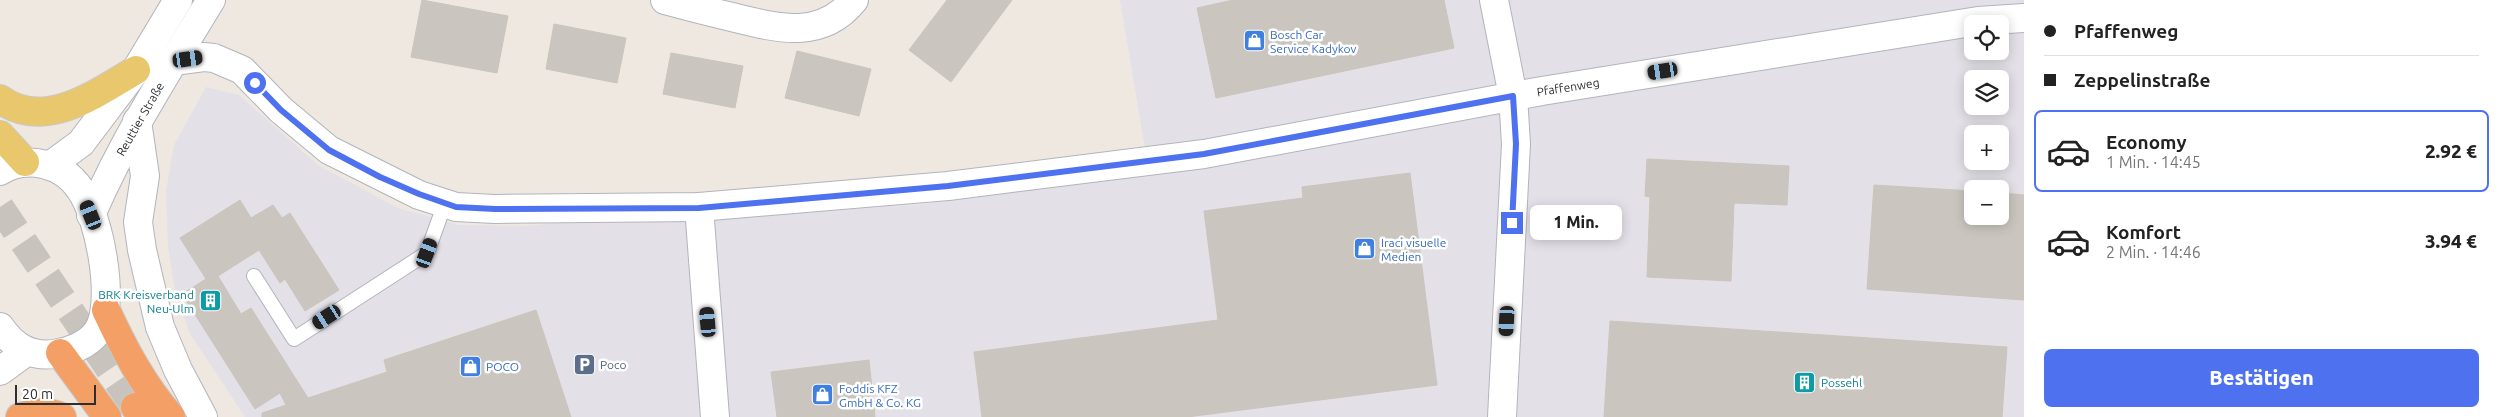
<!DOCTYPE html>
<html lang="de">
<meta charset="utf-8">
<style>
body{margin:0;font-family:Ubuntu,sans-serif;background:#f2f2f2;color:#222;height:100vh;display:flex;flex-direction:column;font-size:19px;white-space:nowrap}
*{box-sizing:border-box;margin:0}
p{font-size:16px;color:#767676}
.icon{flex:none;width:28px;height:28px;fill:none;stroke:currentColor;stroke-width:2;stroke-linecap:round;stroke-linejoin:round}
.map{position:relative;flex:1;overflow:hidden}
.drawer{display:flex;flex-direction:column;background:#fff;width:475px}
.drawer>*{flex:none}
.banner{display:grid;align-content:center;height:110px;padding:0 20px;background:#fff}
.tools{position:absolute;left:1964px;top:15px;display:grid;gap:10px}
.tools a{display:grid;place-items:center;width:45px;height:45px;border-radius:8px;background:#fff;box-shadow:0 2px 12px #0003;font-size:25px}
.scale{position:absolute;left:15px;bottom:12px;width:81px;box-sizing:border-box;padding-left:5px;border:2px solid #2e2e2e;border-top:0;font-size:14px;line-height:18px;white-space:nowrap;color:#2e2e2e;-webkit-text-stroke:4px #fff;paint-order:stroke}
.end{position:absolute;width:22px;height:22px;margin:-11px;border:6px solid #4d71ef;background:#fff;box-shadow:0 0 0 2px #fff}
.from{border-radius:50%}
.bubble{position:absolute;height:35px;border-radius:8px;background:#fff;box-shadow:0 2px 12px #0003;font-size:16px;font-weight:800;line-height:35px;text-align:center}
.car{position:absolute;width:15px;height:30px;margin:-15px -8px;border-radius:6px;box-shadow:0 0 4px 1px #0007;background:linear-gradient(#222 24%,#8ab4d8 0 40%,#222 0 76%,#8ab4d8 0 86%,#222 0)}
.banner b{display:flex;align-items:center;gap:18px;height:48px;font-size:19px}
.banner b+b{border-top:1px solid #e0e0e0}
.banner i{width:12px;height:12px;background:#222}
ul{padding:0;list-style:none}
li{display:flex;align-items:center;gap:15px;height:82px;margin:0 10px 8px;padding:0 10px;border:2px solid transparent;border-radius:8px}
li div{flex:1}
li b{display:block;font-size:19px}
li em{font-style:normal;font-weight:800}
li.on{border-color:#4d71ef}
li>.icon{width:45px;height:45px;stroke-width:1.5}
.primary-button{display:flex;gap:10px;margin-top:auto;padding:10px 20px}
.primary-button a{flex:1;height:58px;border-radius:8px;background:#4d71ef;color:#fff;font-size:20px;font-weight:800;line-height:58px;text-align:center}
main{display:flex;flex:1;min-height:0}
.map>svg:first-child{display:block}
.industrial{fill:#e3e1e7;fill-rule:evenodd}
.building{fill:#cac6bf;stroke:#cac4bb}
.lines{fill:none;stroke-linecap:round;stroke-linejoin:round}
.highway-tunnel{stroke:#c8c3bd;stroke-width:28;stroke-dasharray:28 14;stroke-linecap:butt}
.lane-casing{stroke:#b2b4bd;stroke-width:16}
.street-casing{stroke:#b2b4bd;stroke-width:30}
.secondary-casing{stroke:#b2b4bd;stroke-width:30}
.primary-casing{stroke:#c9c9c9;stroke-width:30}
.highway-casing{stroke:#c9c9c9;stroke-width:30}
.lane{stroke:#fff;stroke-width:14}
.street{stroke:#fff;stroke-width:28}
.secondary{stroke:#fff;stroke-width:28}
.primary{stroke:#e9c76c;stroke-width:28}
.highway{stroke:#f49f66;stroke-width:28}
.route{stroke:#4d71ef;stroke-width:6}
.labels{text-anchor:middle;dominant-baseline:central;stroke-width:5;stroke-linejoin:round;paint-order:stroke}
.shop-label{font-size:12px;fill:#366cbe;stroke:#fff;text-anchor:start}
.street-label{font-size:12px;fill:#2e2e2e;stroke:#fff}
.culture-label{font-size:12px;fill:#0d838f;stroke:#fff;text-anchor:end}
.service-label{font-size:12px;fill:#4e5e75;stroke:#fff;text-anchor:start}
</style>
<main>
<div class="map">
<svg width="2024" height="417" viewBox="0 0 2024 417">
<rect width="100%" height="100%" fill="#eee8e1"/>
<path class="industrial" d="M1120,0H2024V417H245L189,332L174,285L168,247L166,191L174,145L206,87L239,95L318,165L400,209L440,219L457,225L527,226L583,220L729,218L925,204L1149,172ZM1972,24H2000V51H1972ZM1972,79H2000V106H1972ZM1972,134H2000V161H1972ZM1972,189H2000V216H1972Z"/>
<g class="building">
<polygon points="422,0 508,16 497,73 411,57"/>
<polygon points="947,0 1012,0 951,82 909,50"/>
<polygon points="1233,0 1444,0 1454,48 1216,98 1197,8"/>
<polygon points="554,24 626,38 617,83 546,69"/>
<polygon points="797,51 871,69 859,116 785,98"/>
<polygon points="671,53 743,66 735,108 663,94"/>
<polygon points="1647,159 1789,166 1787,205 1734,203 1731,281 1647,277 1650,197 1645,196"/>
<polygon points="1410,173 1437,385 1187,417 982,417 974,352 1218,320 1204,211 1303,198 1302,187"/>
<polygon points="1874,185 1972,191 1972,216 2000,216 2000,193 2024,195 2024,300 1867,289"/>
<polygon points="240,200 251,218 273,205 282,218 290,213 339,290 305,311 285,279 280,283 259,250 218,276 241,314 251,308 308,398 387,372 384,360 536,310 571,417 262,417 262,413 286,405 280,393 255,409 182,294 206,279 180,238"/>
<polygon points="1610,321 2007,347 2002,417 1604,417"/>
<polygon points="869,360 875,417 777,417 771,372"/>
</g>
<g class="lines">
<polyline class="highway-tunnel" points="0,207 135,407"/>
<defs>
<polyline id="lane" points="254,276 294,339 427,253 445,203"/>
<g id="street">
<path d="M665,0C687,6 710,12 732,17C776,28 821,41 854,0"/>
<polyline points="1494,0 1513,96 1516,144 1502,417"/>
<polyline points="173,61 204,57 214,58 242,70 281,110 329,150 419,195 456,207 495,209 699,207 948,186 1204,154 1542,91 1978,21 2024,18"/>
<polyline points="699,207 715,417"/>
</g>
<g id="secondary">
<polyline points="137,121 145,176 138,222 142,250 160,327 178,370 203,417"/>
<polyline points="51,165 81,143 136,70 178,0"/>
<path d="M0,171C27,154 63,164 80,189C99,215 117,305 97,332C88,345 69,352 54,354C30,357 14,347 0,327"/>
<path d="M91,215C124,139 168,70 211,0"/>
<polyline points="0,371 26,352"/>
</g>
<g id="primary">
<path d="M0,99C44,132 97,93 136,70"/>
<polyline points="0,135 25,162"/>
</g>
<g id="highway">
<path d="M106,310C124,349 143,385 171,417"/>
<polyline points="60,353 107,417"/>
<polyline points="135,407 142,417"/>
<path d="M20,417C35,412 48,411 62,417"/>
</g>
</defs>
<use href="#lane" class="lane-casing"/>
<use href="#street" class="street-casing"/>
<use href="#secondary" class="secondary-casing"/>
<use href="#primary" class="primary-casing"/>
<use href="#highway" class="highway-casing"/>
<use href="#lane" class="lane"/>
<use href="#street" class="street"/>
<use href="#secondary" class="secondary"/>
<use href="#primary" class="primary"/>
<use href="#highway" class="highway"/>
</g>
<g class="lines">
<polyline class="route" points="255,83 281,110 329,150 380,177 419,194 456,207 495,209 699,208 948,186 1204,154 1513,96 1516,144 1512,223"/>
</g>
<defs>
<symbol id="shop-square" viewBox="-11 -11 22 22"><rect x="-9" y="-9" width="18" height="18" rx="4" fill="#3f7fe0" stroke="#fff"/><path d="M-5-2.5h2.3a2.7 3.5 0 0 1 5.4 0H5L5.5 6h-11ZM-1.5-2.5h3a1.5 2.3 0 0 0-3 0Z" fill="#fff"/></symbol>
<symbol id="building-square" viewBox="-11 -11 22 22"><rect x="-9" y="-9" width="18" height="18" rx="4" fill="#0f9aa8" stroke="#fff"/><path d="M-4-6H4V6H1V3H-1V6H-4ZM-2.5-4.3h1.7v1.8h-1.7ZM.8-4.3h1.7v1.8H.8ZM-2.5-1h1.7V.8h-1.7ZM.8-1h1.7V.8H.8Z" fill="#fff"/></symbol>
<symbol id="parking-square" viewBox="-11 -11 22 22"><rect x="-9" y="-9" width="18" height="18" rx="4" fill="#5c6f8a" stroke="#fff"/><path d="M-3.5-5.5H1a3.5 3.5 0 0 1 0 7H-1V5.5H-3.5ZM-1-3.4V-.6H.8a1.4 1.4 0 0 0 0-2.8Z" fill="#fff"/></symbol>
</defs>
<g fill-rule="evenodd">
<use href="#shop-square" x="1242" y="28" width="25" height="25"/>
<use href="#shop-square" x="1352" y="236" width="25" height="25"/>
<use href="#building-square" x="198" y="288" width="25" height="25"/>
<use href="#parking-square" x="572" y="352" width="25" height="25"/>
<use href="#shop-square" x="458" y="354" width="25" height="25"/>
<use href="#building-square" x="1792" y="370" width="25" height="25"/>
<use href="#shop-square" x="810" y="382" width="25" height="25"/>
</g>
<g class="labels">
<g class="shop-label">
<text x="1270" y="34">Bosch Car<tspan x="1270" dy="14">Service Kadykov</tspan></text>
<text x="1381" y="242">Iraci visuelle<tspan x="1381" dy="14">Medien</tspan></text>
<text x="486" y="366">POCO</text>
<text x="839" y="388">Foddis KFZ<tspan x="839" dy="14">GmbH &amp; Co. KG</tspan></text>
</g>
<g class="street-label">
<text transform="translate(1568 87) rotate(-9)">Pfaffenweg</text>
<text transform="translate(140 119) rotate(-60)">Reuttier Straße</text>
</g>
<g class="culture-label">
<text x="194" y="294">BRK Kreisverband<tspan x="194" dy="14">Neu-Ulm</tspan></text>
<text x="1821" y="382" text-anchor="start">Possehl</text>
</g>
<g class="service-label">
<text x="600" y="364">Poco</text>
</g>
</g>
</svg>
<div class="tools">
<a><svg class="icon" aria-label="locate" viewBox="0 0 24 24"><circle cx="12" cy="12" r="6"/><path d="M12 2v4M12 18v4M2 12h4M18 12h4"/></svg></a>
<a><svg class="icon" aria-label="layers" viewBox="0 0 24 24"><path d="M12 4l9 5-9 5-9-5zM3 14l9 5 9-5"/></svg></a>
<a>+</a>
<a>−</a>
</div>
<div class="scale">20 m</div>
<i class="end from" style="left:255px;top:83px"></i>
<i class="end" style="left:1512px;top:223px"></i>
<div class="bubble" style="left:1530px;top:205px;width:92px">1 Min.</div>
<i class="car" style="left:188px;top:59px;rotate:82deg"></i>
<i class="car" style="left:1663px;top:71px;rotate:261deg"></i>
<i class="car" style="left:91px;top:215px;rotate:338deg"></i>
<i class="car" style="left:427px;top:253px;rotate:20deg"></i>
<i class="car" style="left:327px;top:317px;rotate:237deg"></i>
<i class="car" style="left:1507px;top:321px;rotate:183deg"></i>
<i class="car" style="left:708px;top:322px;rotate:355deg"></i>
</div>
<section class="drawer">
<div class="banner">
<b><i class="from"></i>Pfaffenweg</b>
<b><i></i>Zeppelinstraße</b>
</div>
<ul>
<li class="on"><svg class="icon" aria-label="car" viewBox="0 0 24 24"><path d="M5 17H2v-5l4-1 3-4h7l3 4 3 1v5h-3M9 17h6M6 11h13"/><circle cx="7" cy="17" r="2"/><circle cx="17" cy="17" r="2"/></svg><div><b>Economy</b><p>1 Min. · 14:45</p></div><em>2.92 €</em></li>
<li><svg class="icon" aria-label="car" viewBox="0 0 24 24"><path d="M5 17H2v-5l4-1 3-4h7l3 4 3 1v5h-3M9 17h6M6 11h13"/><circle cx="7" cy="17" r="2"/><circle cx="17" cy="17" r="2"/></svg><div><b>Komfort</b><p>2 Min. · 14:46</p></div><em>3.94 €</em></li>
</ul>
<div class="primary-button"><a>Bestätigen</a></div>
</section>
</main>
